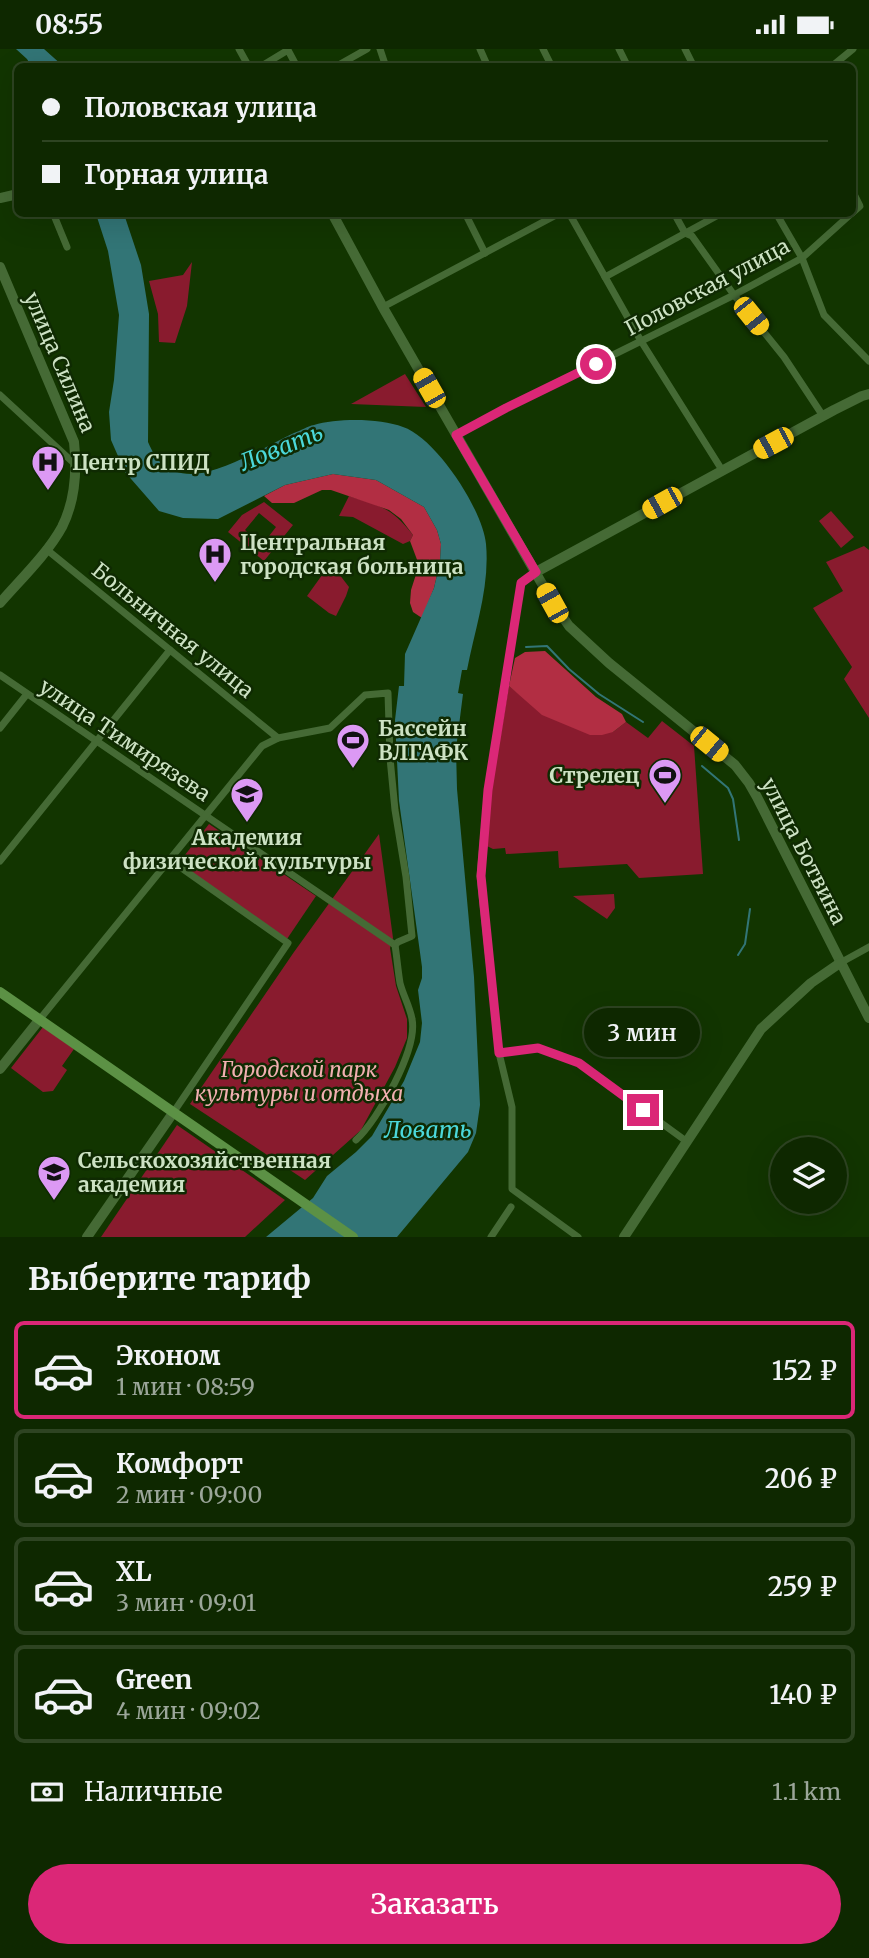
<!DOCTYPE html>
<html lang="ru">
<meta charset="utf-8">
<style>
body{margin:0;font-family:Merriweather,serif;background:#1c340f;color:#f1f3f6;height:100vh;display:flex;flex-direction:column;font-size:26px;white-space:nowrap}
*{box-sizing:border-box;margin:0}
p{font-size:23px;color:#9ba699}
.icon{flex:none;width:38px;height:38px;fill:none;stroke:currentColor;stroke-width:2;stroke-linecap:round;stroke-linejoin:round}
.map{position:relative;height:1188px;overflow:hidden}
.side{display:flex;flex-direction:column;background:#0e2800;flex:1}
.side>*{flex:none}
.top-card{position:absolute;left:14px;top:14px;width:842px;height:154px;border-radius:10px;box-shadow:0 7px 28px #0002,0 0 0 2px #2e4422;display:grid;align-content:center;height:154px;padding:0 28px;background:#0e2800}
.buttons{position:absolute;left:770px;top:1088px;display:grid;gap:14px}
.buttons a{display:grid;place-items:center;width:77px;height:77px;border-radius:50%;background:#0e2800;box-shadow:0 7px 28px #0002,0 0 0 2px #2e4422;font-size:35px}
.end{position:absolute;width:32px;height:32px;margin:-16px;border:9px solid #db2777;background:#fff;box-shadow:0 0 0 4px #fff}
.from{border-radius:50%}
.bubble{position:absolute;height:49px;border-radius:24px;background:#0e2800;box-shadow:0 7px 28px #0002,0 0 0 2px #2e4422;font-size:23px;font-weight:600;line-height:49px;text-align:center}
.car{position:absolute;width:21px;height:42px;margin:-21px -10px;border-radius:9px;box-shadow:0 0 5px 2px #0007;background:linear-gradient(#f5c518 24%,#345 0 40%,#f5c518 0 76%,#345 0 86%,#f5c518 0)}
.top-card b{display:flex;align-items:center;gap:24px;height:66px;font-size:26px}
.top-card b+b{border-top:2px solid #2e4422}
.top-card i{width:18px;height:18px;background:#f1f3f6}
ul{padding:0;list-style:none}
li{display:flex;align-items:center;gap:21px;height:98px;margin:0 14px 10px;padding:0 14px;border:4px solid #2e4422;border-radius:10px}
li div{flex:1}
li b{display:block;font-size:26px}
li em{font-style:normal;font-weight:600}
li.on{border-color:#db2777}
li>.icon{width:63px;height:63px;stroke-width:1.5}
h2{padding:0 28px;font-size:32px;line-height:84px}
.pay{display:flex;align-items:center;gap:18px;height:77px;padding:0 28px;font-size:26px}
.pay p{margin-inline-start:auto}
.cta{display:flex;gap:14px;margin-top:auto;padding:14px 28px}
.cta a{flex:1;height:80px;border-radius:42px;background:#db2777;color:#fff;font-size:28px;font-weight:600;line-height:80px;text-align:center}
.status{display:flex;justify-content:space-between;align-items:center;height:49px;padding:0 35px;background:#0e2800;direction:ltr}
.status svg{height:19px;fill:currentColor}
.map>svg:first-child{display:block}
.green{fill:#891b2e;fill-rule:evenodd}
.forest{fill:#b22e43}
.water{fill:#327576}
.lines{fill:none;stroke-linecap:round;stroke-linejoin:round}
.stream{stroke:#327576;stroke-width:2}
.street{stroke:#456a35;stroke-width:7}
.secondary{stroke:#456a35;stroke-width:10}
.primary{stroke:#5c9145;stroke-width:10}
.route{stroke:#db2777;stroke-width:9}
.labels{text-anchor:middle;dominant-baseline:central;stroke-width:5;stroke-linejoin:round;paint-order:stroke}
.street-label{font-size:21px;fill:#cde2c4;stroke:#0f2a02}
.poi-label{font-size:21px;font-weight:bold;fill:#cde2c4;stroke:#0f2a02;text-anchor:start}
.park-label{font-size:21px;font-style:italic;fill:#f2afb1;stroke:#0f2a02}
.water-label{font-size:23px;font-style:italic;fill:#4bd8da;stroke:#0f2a02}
</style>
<div class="status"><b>08:55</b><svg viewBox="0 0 49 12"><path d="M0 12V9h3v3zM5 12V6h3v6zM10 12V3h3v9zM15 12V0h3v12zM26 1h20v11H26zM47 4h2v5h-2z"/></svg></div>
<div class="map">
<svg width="869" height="1188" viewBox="0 0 869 1188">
<rect width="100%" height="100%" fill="#123500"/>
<g class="green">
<polygon points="192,213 187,257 175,294 159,293 158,265 149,232 183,226"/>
<polygon points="405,325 426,358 351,355"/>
<path d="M349,447C381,457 392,459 413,486L410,492L403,495L353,468L339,467Z"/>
<path d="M264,453L293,476L264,512L228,483L242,466ZM259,464L276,478L262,496L245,481Z"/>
<polygon points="831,462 854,488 841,499 819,472"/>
<polygon points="864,497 869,501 869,669 844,630 852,618 813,559 843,542 826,513"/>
<polygon points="325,522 339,525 349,538 346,547 336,567 329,564 307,547"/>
<polygon points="509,637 524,649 613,683 626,673 648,689 662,672 694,697 703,825 639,829 627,815 559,819 558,802 506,805 505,799 493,800 487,797 491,743"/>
<polygon points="209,775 316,847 287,890 178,815"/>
<polygon points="379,785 393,889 390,899 396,937 407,970 407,989 395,1018 361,1081 305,1131 190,1055 294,903"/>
<polygon points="614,845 615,859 607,870 573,847"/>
<polygon points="43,978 74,1000 62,1017 67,1021 53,1042 43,1043 11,1019"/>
<polygon points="177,1076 285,1151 245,1188 101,1188"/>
</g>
<g class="forest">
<polygon points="333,425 376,431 424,458 437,481 441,495 440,513 434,539 422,569 413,563 410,554 411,541 419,516 410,492 413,486 401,470 389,461 331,441 322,441 294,454 272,454 264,447 285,436"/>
<polygon points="545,602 596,648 622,665 626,673 613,683 602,686 590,686 542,666 509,637 515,609 525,603"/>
</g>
<g class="water">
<polygon points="16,0 44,0 63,17 31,17 27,10"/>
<path d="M96,165H124L141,216L149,265L148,393C157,414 167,424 191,425C220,425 267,397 294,384C301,382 307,377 314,376C337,369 380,369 403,378C436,389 483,461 486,495C490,538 475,579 467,621H462L458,644L463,645L456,700L457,740L474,928L480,1056L476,1084L468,1103L397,1188H266L313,1149L327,1127L356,1103L372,1087L404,1032L420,993L422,974L418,941L422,929V918L399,752L395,671L399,637H404L405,605L434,539L440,513L441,495L437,481L424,458L376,431L333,425L285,436L218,470L183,469L159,462L125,423L111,391L109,363L114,331L119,266L108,202Z"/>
</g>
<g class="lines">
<g class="stream">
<polyline points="526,598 547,597 569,620 599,645 643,673"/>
<polyline points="702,717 728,739 733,750 739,791"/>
<polyline points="738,906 745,895 750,860"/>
</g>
<g class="street">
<polyline points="239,0 249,18"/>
<polyline points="380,0 386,18"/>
<polyline points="480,0 488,18"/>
<polyline points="543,0 552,18"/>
<polyline points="619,0 628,18"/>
<polyline points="685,0 694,18"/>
<polyline points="260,18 288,1 297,18"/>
<polyline points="335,18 367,0"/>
<polyline points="831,18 853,0"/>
<polyline points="852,141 860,157 852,164"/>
<polyline points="53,164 67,198"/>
<polyline points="465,164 485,204"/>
<polyline points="569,164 641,292 722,421"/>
<polyline points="674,164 685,184 692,187 734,246 784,308 823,367"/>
<polyline points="776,164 802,209 824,266 869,312"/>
<polyline points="605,228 722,164"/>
<polyline points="383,258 560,164"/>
<polyline points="0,346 77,417"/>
<polyline points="456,386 506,359 734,246 802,209 852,164"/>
<polyline points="46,500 278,689"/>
<polyline points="536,523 521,534 488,741 480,827 499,1004 512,1058 512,1140 578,1188"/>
<polyline points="0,626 395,896"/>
<polyline points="0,679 27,645"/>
<polyline points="170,811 288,894 173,1064"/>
<polyline points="0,812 170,601"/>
<polyline points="840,914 869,898"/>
<polyline points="40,970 262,697 278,689 330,679 365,646 388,644 390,709 395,761 406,828 412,887 398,893 395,896"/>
<polyline points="499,1004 538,999 579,1014 686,1092"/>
<path d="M356,1091C378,1071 418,1000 412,970C410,958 403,946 400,934C398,922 397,909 395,896"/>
<polyline points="491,1188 511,1158"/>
</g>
<g class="secondary">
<polyline points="0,149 18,145"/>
<polyline points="332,164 385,262 553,554 569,577 609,614 735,716 749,734 757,748 869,969"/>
<path d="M0,218L74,393C77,421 75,452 62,478C48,504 20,531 0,554"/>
<polyline points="536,523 834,361 862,347 869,345"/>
<polyline points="0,1020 40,970"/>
<polyline points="87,1188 173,1064"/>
<polyline points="624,1188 761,980 811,934 840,914"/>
</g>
<polyline class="primary" points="0,943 353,1188"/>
</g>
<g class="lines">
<polyline class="route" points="596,315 506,359 456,386 536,523 521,534 488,741 481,827 499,1004 538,999 579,1014 643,1061"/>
</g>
<defs>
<symbol id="hospital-pin" viewBox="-11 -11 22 30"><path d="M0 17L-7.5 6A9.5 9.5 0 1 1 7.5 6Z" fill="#dc99f4" stroke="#0f2a02"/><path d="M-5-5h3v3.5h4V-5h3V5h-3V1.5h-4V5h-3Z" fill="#111"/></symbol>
<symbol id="stadium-pin" viewBox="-11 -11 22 30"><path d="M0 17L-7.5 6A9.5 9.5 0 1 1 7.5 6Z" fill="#dc99f4" stroke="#0f2a02"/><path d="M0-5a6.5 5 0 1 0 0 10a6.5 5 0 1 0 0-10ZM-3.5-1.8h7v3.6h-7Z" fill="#111"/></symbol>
<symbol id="university-pin" viewBox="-11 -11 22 30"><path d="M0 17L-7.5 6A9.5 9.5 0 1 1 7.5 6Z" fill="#dc99f4" stroke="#0f2a02"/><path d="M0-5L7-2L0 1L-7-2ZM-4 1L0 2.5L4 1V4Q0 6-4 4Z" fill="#111"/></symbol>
</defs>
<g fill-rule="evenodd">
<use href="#hospital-pin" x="29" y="394" width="38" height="52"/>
<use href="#hospital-pin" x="196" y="486" width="38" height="52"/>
<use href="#stadium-pin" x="334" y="672" width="38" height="52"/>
<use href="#stadium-pin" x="646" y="707" width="38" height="52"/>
<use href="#university-pin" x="228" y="726" width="38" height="52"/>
<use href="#university-pin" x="35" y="1104" width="38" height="52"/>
</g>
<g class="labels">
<g class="street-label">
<text transform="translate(707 238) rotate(-28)">Половская улица</text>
<text transform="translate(60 313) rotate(67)">улица Силина</text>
<text transform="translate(173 581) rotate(39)">Больничная улица</text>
<text transform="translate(125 691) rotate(34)">улица Тимирязева</text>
<text transform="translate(804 802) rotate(63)">улица Ботвина</text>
</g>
<g class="poi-label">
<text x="72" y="413">Центр СПИД</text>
<text x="240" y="493">Центральная<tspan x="240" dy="24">городская больница</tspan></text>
<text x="378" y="679">Бассейн<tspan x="378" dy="24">ВЛГАФК</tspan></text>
<text x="640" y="726" text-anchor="end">Стрелец</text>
<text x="247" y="788" text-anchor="middle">Aкадемия<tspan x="247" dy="24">физической культуры</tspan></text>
<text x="78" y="1111">Сельскохозяйственная<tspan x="78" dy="24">академия</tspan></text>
</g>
<g class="park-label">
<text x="299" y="1020">Городской парк<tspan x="299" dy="24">культуры и отдыха</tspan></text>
</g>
<g class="water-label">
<text transform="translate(281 398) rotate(-22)">Ловать</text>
<text x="428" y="1080">Ловать</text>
</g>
</g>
</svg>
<div class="buttons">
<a><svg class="icon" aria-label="layers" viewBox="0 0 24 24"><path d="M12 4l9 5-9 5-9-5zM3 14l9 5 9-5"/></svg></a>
</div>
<i class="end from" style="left:596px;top:315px"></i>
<i class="end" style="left:643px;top:1061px"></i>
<div class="bubble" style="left:584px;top:959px;width:116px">3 мин</div>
<i class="car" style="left:751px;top:267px;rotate:141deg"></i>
<i class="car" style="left:429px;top:339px;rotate:330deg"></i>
<i class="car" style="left:773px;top:394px;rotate:242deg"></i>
<i class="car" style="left:662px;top:454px;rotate:241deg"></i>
<i class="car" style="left:552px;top:554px;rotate:331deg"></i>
<i class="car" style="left:709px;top:695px;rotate:129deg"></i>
<div class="top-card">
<b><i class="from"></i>Половская улица</b>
<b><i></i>Горная улица</b>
</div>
</div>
<section class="side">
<h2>Выберите тариф</h2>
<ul>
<li class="on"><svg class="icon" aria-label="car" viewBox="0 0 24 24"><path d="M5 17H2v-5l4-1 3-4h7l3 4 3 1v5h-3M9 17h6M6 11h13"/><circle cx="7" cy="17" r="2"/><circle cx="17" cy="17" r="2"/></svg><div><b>Эконом</b><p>1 мин · 08:59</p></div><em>152 ₽</em></li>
<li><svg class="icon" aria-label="car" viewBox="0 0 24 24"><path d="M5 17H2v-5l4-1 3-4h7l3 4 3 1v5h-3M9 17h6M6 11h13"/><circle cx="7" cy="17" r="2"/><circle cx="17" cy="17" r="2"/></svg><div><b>Комфорт</b><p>2 мин · 09:00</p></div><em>206 ₽</em></li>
<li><svg class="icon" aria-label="car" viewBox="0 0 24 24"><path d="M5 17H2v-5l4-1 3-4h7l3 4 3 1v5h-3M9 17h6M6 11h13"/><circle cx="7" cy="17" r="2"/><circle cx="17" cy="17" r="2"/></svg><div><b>XL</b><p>3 мин · 09:01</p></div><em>259 ₽</em></li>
<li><svg class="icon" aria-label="car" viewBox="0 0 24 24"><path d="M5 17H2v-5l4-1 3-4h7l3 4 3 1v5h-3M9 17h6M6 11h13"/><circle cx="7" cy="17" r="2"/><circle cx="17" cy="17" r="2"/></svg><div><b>Green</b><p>4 мин · 09:02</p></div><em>140 ₽</em></li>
</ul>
<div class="pay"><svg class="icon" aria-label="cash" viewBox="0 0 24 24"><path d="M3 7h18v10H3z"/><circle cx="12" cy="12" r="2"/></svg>Наличные<p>1.1 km</p></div>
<div class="cta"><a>Заказать</a></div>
</section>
